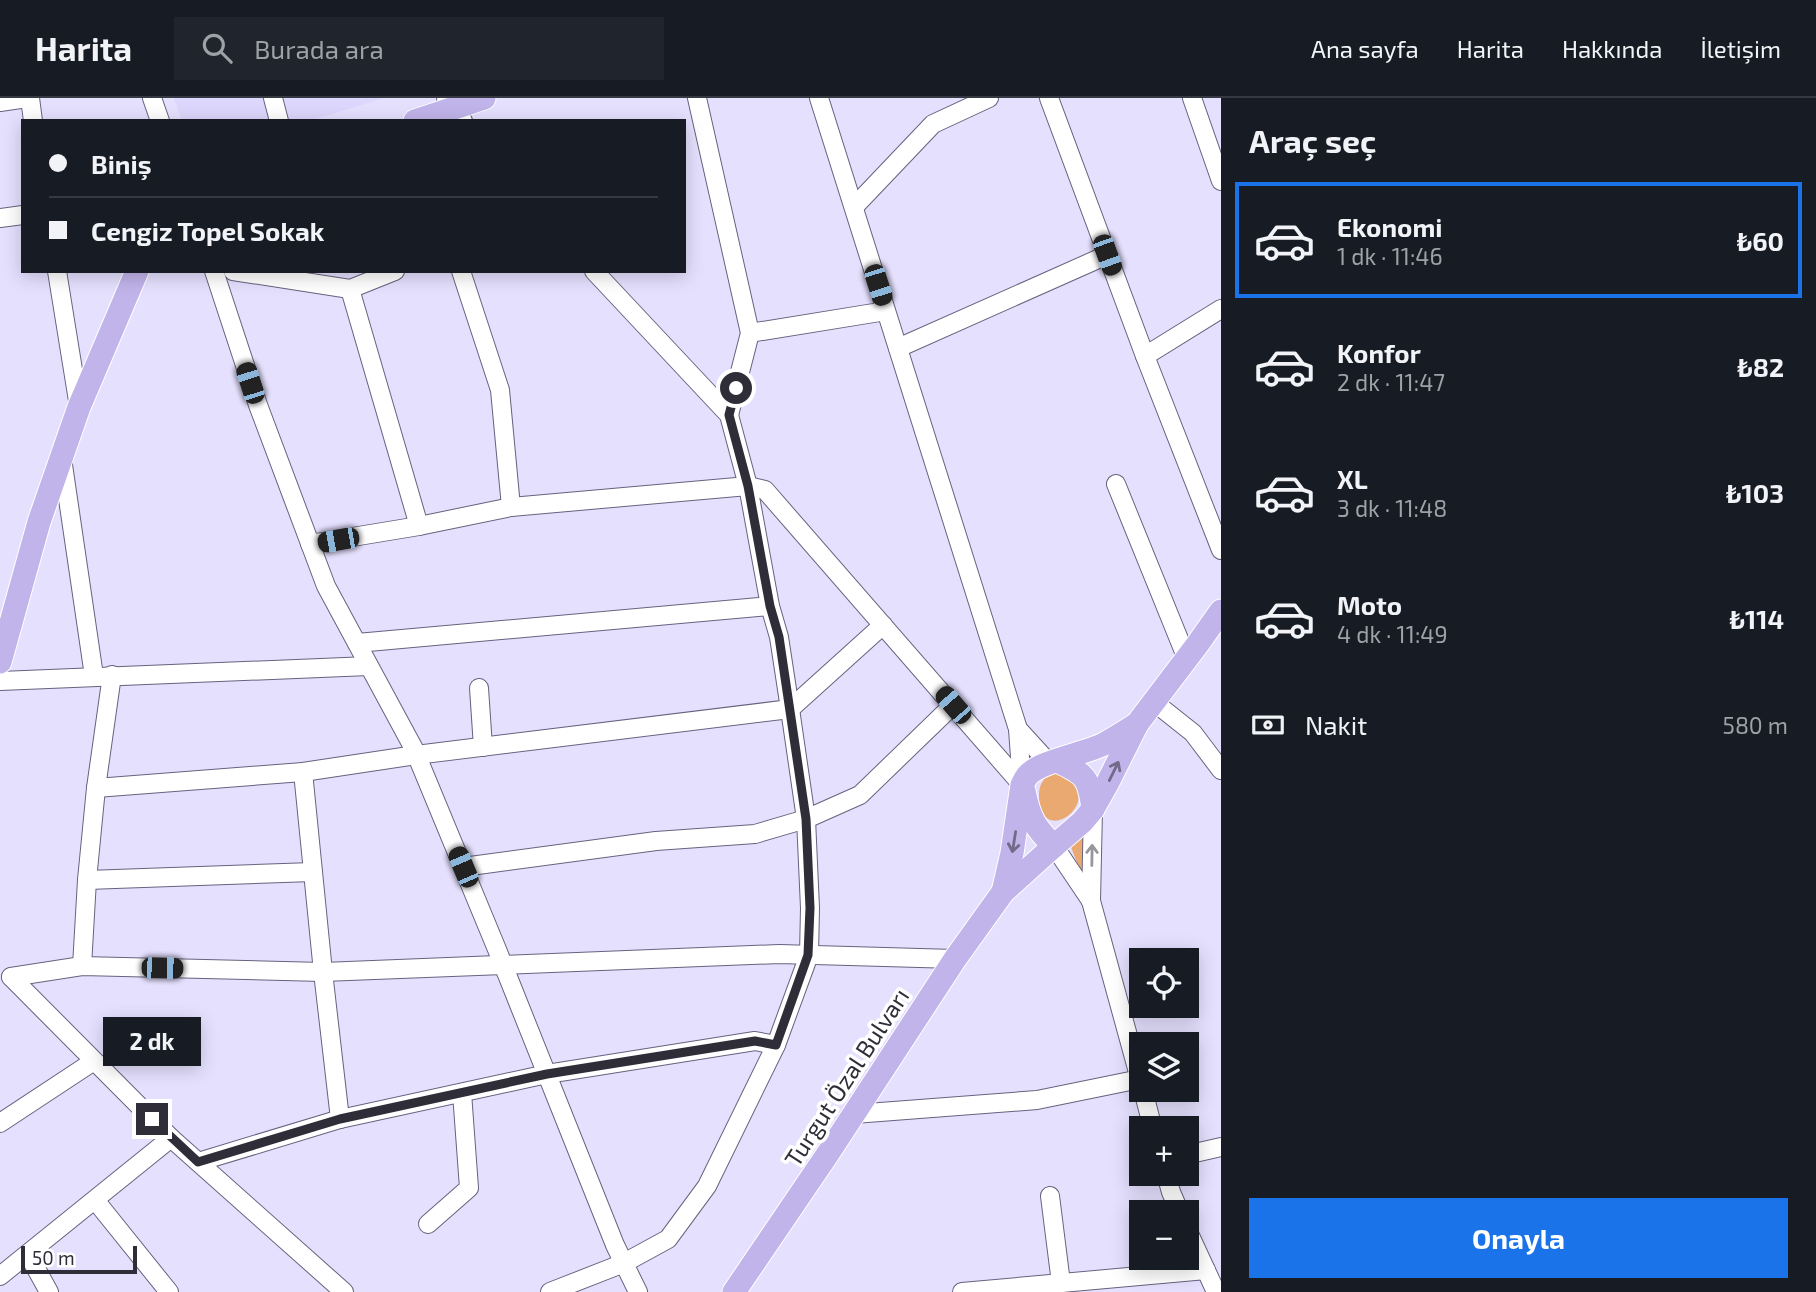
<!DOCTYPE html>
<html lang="tr">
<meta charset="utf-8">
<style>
body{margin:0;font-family:"Exo 2",sans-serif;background:#20242c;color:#f1f3f6;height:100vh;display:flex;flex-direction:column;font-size:26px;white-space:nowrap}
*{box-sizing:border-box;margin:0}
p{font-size:23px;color:#9ea1a6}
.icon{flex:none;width:38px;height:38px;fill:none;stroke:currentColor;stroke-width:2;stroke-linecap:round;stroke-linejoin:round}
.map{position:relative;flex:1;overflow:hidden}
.side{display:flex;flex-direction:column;background:#171b24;width:595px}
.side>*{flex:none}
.top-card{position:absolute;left:21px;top:21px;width:665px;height:154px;border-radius:0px;box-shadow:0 4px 18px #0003;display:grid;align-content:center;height:154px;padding:0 28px;background:#171b24}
.controls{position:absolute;left:1129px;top:850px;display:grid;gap:14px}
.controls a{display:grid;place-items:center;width:70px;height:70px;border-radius:0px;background:#171b24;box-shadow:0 4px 18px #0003;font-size:35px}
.scale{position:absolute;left:21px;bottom:18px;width:116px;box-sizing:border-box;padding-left:7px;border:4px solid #2f2d38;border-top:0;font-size:19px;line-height:24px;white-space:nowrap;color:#2f2d38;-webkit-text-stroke:5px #fff;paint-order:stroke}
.end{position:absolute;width:32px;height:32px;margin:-16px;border:9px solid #2f2d38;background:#fff;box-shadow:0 0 0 4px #fff}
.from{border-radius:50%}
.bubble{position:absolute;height:49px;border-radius:0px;background:#171b24;box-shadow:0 4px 18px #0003;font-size:23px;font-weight:700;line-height:49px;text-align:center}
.car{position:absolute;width:21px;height:42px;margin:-21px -10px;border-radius:9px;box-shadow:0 0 5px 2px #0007;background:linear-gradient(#222 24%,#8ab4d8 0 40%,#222 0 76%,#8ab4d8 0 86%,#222 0)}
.top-card b{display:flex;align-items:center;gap:24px;height:66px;font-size:26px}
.top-card b+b{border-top:2px solid #363941}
.top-card i{width:18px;height:18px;background:#f1f3f6}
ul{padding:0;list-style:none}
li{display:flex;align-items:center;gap:21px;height:116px;margin:0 14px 10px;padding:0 14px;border:4px solid transparent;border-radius:0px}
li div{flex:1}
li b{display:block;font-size:26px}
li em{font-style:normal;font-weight:700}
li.active{border-color:#1a73e8}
li>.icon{width:63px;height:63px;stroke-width:1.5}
h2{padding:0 28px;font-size:32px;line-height:84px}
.pay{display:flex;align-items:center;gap:18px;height:77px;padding:0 28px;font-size:26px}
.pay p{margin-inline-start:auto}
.cta{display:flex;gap:14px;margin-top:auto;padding:14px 28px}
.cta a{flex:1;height:80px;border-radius:0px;background:#1a73e8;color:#fff;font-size:28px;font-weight:700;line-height:80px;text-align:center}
header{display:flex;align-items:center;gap:42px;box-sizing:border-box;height:98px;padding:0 35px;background:#171b24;border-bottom:2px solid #363941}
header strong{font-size:33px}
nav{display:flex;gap:38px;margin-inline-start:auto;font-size:24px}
.search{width:490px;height:63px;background:#20242c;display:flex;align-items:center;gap:18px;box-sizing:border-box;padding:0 24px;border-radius:0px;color:#9ea1a6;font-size:26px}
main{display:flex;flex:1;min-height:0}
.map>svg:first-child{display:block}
.built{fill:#ded7fd}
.green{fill:#eaa971}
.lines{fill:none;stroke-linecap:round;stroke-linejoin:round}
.minor-casing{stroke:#67627d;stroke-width:20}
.major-casing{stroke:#fff;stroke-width:25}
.minor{stroke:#fff;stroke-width:18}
.major{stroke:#c1b4ea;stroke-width:23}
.oneway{stroke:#716a88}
.oneway2{stroke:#97969c}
.route{stroke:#2f2d38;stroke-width:9}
.labels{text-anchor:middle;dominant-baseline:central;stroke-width:7;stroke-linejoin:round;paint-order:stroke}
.street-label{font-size:24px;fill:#2f2d38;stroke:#fff}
</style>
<header>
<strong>Harita</strong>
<div class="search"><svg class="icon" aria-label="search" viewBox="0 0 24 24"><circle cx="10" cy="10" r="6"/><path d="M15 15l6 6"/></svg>Burada ara</div>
<nav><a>Ana sayfa</a><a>Harita</a><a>Hakkında</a><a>İletişim</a></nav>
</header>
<main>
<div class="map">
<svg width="1221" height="1194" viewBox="0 0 1221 1194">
<rect width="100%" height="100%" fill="#e5e0fe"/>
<polygon class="built" points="174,0 384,0 309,23 182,23"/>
<g class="green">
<path d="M1053,675H1064C1068,679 1073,683 1076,687C1092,713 1039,747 1039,697C1039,686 1044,679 1053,675Z"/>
<polygon points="1085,739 1086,788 1069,744"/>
</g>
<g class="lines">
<defs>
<g id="minor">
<polyline points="30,0 33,23"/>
<polyline points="152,0 160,23"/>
<polyline points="273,0 279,23"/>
<polyline points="446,0 463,23"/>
<polyline points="697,0 750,235 729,317"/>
<polyline points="819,0 1018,631 1022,687"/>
<polyline points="1049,0 1145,258 1221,452"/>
<polyline points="1192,0 1221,83"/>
<polyline points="0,4 27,0"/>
<polyline points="854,109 933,26 989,0"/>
<polyline points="0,120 23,117"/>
<polyline points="57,173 79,309"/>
<polyline points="214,173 258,307 326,488 414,651 496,849 615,1147 638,1194"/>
<polyline points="233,173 350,191 395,173"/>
<polyline points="461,173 500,292 511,409"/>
<polyline points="350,191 419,428"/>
<polyline points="750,235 886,213"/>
<polyline points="898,250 1107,157"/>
<polyline points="1145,258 1221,211"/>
<polyline points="62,360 94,578"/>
<polyline points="1116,386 1187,561"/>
<polyline points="310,446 419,428 511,409 748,388 765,392 1022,687"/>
<polyline points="357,545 770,508"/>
<polyline points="0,583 369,568"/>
<polyline points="479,590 483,649"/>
<polyline points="1154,604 1193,635 1221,672"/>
<polyline points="1018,631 1049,665"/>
<polyline points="303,674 323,874 340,1021"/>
<polyline points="96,690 303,674 416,657 790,611 883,527"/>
<polyline points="1093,711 1091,803 1141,985"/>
<polyline points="1054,748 1091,803"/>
<polyline points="463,769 656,743 755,736 806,721 860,697 953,607"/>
<polyline points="87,782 313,774"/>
<polyline points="82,868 87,782 96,690 112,577"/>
<polyline points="11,879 82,868 323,874 779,856 955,861"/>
<polyline points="11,879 171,1040 344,1194"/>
<polyline points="1143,992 1153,1031"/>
<polyline points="854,1016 1037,1002 1140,981"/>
<polyline points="0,1025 94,963"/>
<polyline points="1186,1057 1221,1049"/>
<polyline points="198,1064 340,1021 547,976 755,943 776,947"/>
<polyline points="1166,1076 1171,1094 1180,1115"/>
<polyline points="1050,1098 1061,1185"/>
<polyline points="95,1102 169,1194"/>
<polyline points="428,1126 469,1090 462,995"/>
<polyline points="1186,1129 1216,1194"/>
<polyline points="28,1156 49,1194"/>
<polyline points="0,1178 171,1040"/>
<polyline points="550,1194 624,1165 668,1141 707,1088 776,947 809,857 810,810 806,721 790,611 779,539 770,508 748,388 729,317 594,173"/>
<polyline points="962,1194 1206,1172"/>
</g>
<g id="major">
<polyline points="415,23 484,0"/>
<polyline points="0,564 39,424 79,309 137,173"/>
<path d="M1057,663C1085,676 1089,679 1093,711"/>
<path d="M1024,693C1029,719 1035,730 1054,748"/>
<path d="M1003,794L1012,755L1022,687C1024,683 1025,680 1028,677C1040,663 1084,656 1104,646C1115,640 1126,633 1137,626"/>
<polyline points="734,1194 829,1054 955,861 1003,794 1054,748 1082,724 1093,711 1107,686 1137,626 1197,547 1221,513"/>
</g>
</defs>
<use href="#minor" class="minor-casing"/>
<use href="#major" class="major-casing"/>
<use href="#minor" class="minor"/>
<use href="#major" class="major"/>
</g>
<defs><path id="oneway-shaft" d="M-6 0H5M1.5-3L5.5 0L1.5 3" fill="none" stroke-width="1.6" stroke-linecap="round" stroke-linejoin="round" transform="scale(1.75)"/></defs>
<g class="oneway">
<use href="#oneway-shaft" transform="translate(1114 673) rotate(-64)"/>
<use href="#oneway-shaft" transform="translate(1014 744) rotate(99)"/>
</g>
<use class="oneway2" href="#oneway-shaft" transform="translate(1092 757) rotate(-89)"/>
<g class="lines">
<polyline class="route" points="152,1021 198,1064 340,1021 547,976 755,943 776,947 808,857 810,810 806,721 779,539 770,508 748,388 729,317 736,290"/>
</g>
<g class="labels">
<g class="street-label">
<text transform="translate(846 979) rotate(-57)">Turgut Özal Bulvarı</text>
</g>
</g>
</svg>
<div class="controls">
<a><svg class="icon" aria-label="locate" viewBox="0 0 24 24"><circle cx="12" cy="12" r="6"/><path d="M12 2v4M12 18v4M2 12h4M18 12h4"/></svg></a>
<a><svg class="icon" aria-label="layers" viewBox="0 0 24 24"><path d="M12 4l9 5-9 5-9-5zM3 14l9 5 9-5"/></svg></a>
<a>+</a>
<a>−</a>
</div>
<div class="scale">50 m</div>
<i class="end from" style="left:736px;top:290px"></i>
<i class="end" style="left:152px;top:1021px"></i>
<div class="bubble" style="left:103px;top:919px;width:98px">2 dk</div>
<i class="car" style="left:1107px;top:157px;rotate:160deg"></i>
<i class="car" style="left:878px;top:187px;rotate:162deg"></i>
<i class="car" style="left:250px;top:285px;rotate:342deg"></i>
<i class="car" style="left:338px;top:442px;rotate:260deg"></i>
<i class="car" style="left:953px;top:607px;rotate:319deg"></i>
<i class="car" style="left:463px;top:769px;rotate:337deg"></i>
<i class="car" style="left:162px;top:870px;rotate:91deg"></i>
<div class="top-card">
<b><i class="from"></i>Biniş</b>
<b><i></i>Cengiz Topel Sokak</b>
</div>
</div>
<section class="side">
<h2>Araç seç</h2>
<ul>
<li class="active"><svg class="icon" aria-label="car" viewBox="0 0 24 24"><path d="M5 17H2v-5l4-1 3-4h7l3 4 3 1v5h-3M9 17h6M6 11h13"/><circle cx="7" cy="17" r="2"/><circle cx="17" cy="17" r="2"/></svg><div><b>Ekonomi</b><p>1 dk · 11:46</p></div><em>₺60</em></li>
<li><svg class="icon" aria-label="car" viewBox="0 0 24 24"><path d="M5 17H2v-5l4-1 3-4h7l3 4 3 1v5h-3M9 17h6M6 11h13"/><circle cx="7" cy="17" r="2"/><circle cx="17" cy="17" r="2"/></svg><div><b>Konfor</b><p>2 dk · 11:47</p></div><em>₺82</em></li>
<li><svg class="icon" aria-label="car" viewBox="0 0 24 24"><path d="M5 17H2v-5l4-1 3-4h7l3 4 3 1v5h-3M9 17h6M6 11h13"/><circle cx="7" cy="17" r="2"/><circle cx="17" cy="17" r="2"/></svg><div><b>XL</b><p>3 dk · 11:48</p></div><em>₺103</em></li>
<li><svg class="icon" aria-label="car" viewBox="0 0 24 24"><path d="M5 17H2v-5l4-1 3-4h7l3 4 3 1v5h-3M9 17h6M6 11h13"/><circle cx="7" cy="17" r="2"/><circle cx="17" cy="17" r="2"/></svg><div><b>Moto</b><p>4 dk · 11:49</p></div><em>₺114</em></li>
</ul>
<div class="pay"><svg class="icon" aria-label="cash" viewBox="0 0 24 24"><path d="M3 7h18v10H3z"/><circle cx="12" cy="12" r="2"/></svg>Nakit<p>580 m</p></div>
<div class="cta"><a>Onayla</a></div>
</section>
</main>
